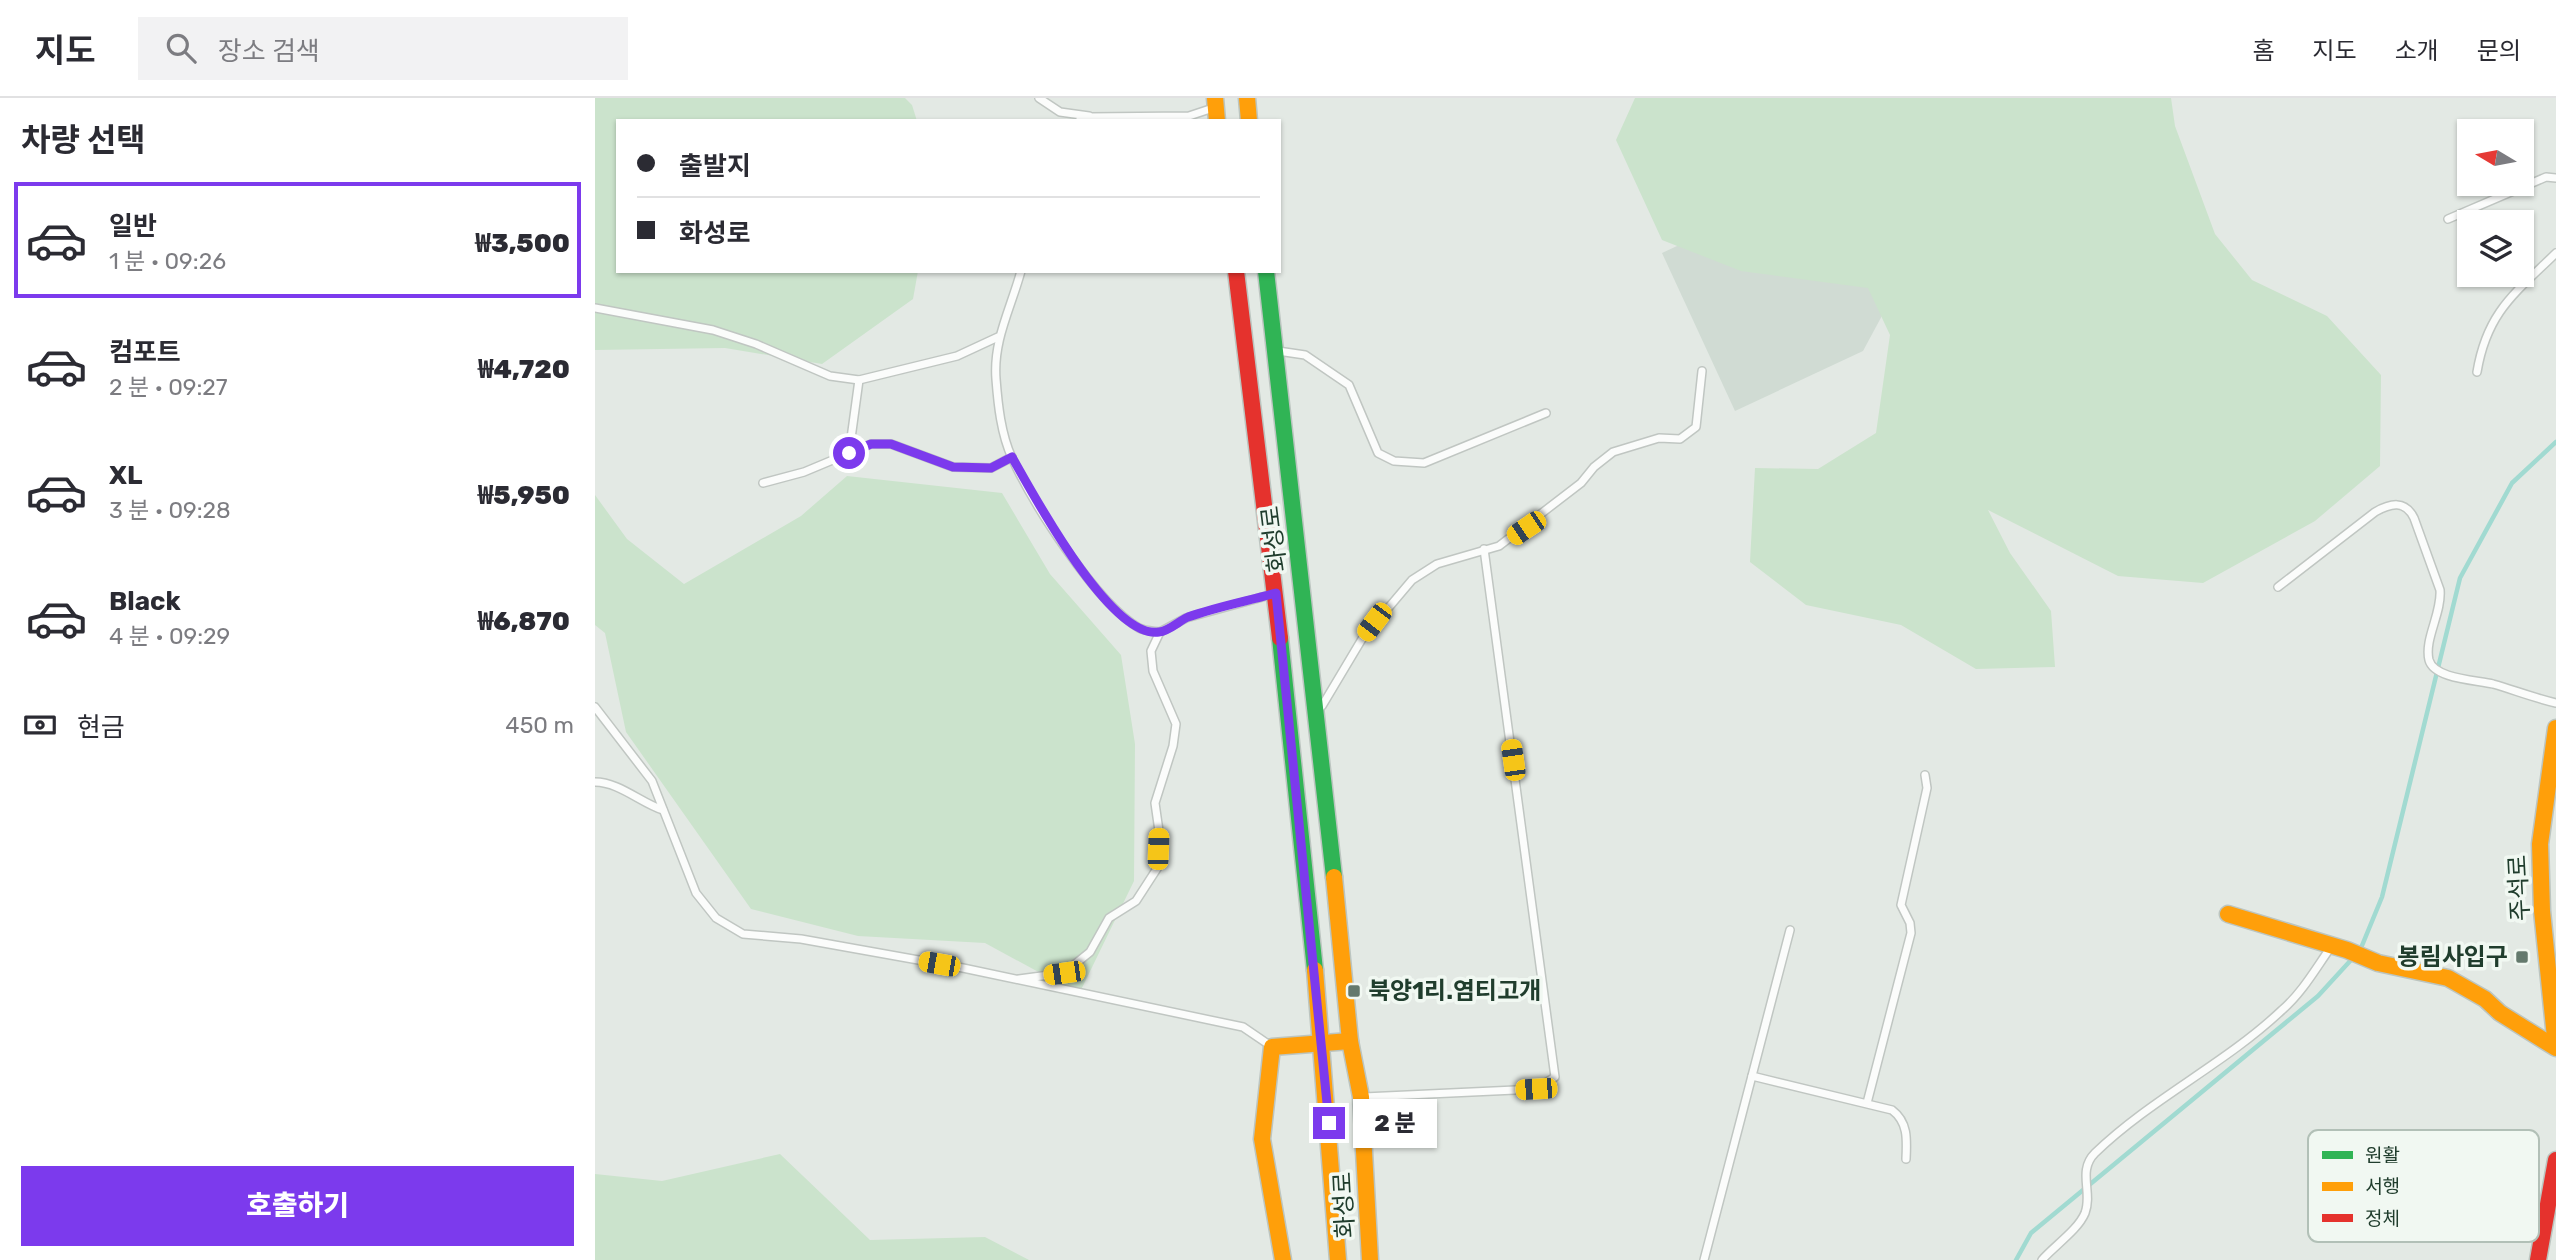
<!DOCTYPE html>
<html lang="ko">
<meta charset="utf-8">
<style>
body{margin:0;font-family:Rubik,"Noto Sans KR",sans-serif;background:#f2f2f3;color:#2b2b33;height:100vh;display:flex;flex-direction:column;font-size:26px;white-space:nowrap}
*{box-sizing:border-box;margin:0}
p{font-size:23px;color:#7c7c81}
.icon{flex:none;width:38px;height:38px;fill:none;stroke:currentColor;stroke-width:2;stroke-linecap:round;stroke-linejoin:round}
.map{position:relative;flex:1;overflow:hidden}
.drawer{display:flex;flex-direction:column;background:#fff;width:595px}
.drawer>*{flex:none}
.top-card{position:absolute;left:21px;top:21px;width:665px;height:154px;border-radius:0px;box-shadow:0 2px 5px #0004;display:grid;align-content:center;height:154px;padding:0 21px;background:#fff}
.needle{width:46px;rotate:280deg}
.buttons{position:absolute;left:1862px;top:21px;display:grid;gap:14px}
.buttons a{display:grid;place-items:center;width:77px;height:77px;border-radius:0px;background:#fff;box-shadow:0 2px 5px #0004;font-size:35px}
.end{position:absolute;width:32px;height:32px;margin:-16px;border:9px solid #7c3aed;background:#fff;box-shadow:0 0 0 4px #fff}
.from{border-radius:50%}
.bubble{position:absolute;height:49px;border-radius:0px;background:#fff;box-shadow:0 2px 5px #0004;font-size:23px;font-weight:800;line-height:49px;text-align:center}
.car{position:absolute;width:21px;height:42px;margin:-21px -10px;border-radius:9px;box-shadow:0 0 5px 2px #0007;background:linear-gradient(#f5c518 24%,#345 0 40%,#f5c518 0 76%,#345 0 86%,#f5c518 0)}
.top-card b{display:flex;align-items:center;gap:24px;height:66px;font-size:26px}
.top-card b+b{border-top:2px solid #e1e1e2}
.top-card i{width:18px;height:18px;background:#2b2b33}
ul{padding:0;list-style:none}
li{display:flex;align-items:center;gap:21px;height:116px;margin:0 14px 10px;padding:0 7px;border:4px solid transparent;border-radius:0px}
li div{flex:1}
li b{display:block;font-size:26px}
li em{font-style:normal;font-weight:800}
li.current{border-color:#7c3aed}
li>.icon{width:63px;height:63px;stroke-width:1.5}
h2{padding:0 21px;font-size:32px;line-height:84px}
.pay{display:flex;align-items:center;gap:18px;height:77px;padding:0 21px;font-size:26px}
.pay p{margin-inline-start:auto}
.cta{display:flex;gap:14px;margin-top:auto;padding:14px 21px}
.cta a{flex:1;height:80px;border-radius:0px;background:#7c3aed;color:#fff;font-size:28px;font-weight:800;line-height:80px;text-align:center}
header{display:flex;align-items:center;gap:42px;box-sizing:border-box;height:98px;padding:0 35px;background:#fff;border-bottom:2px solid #e1e1e2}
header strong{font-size:33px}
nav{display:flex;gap:38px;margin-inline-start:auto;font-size:24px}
.search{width:490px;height:63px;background:#f2f2f3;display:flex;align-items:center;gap:18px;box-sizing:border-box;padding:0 24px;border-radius:0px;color:#7c7c81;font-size:26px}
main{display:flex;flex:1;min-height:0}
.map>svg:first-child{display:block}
.built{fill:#d0dbd3}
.green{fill:#cbe3cc}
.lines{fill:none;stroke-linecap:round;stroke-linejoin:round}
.stream{stroke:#a1dad1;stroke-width:4.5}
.lane-casing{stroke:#c0c6c2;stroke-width:10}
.fast-casing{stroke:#bcc5c0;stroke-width:19}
.slow-casing{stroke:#bcc5c0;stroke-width:19}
.jam-casing{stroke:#bcc5c0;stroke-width:19}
.lane{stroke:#fbfcfb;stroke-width:7}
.fast{stroke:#30b455;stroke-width:16}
.slow{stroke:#ff9f0a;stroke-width:16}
.jam{stroke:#e5322d;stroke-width:16}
.route{stroke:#7c3aed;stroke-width:9}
.poi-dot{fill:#64796d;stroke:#f1f8f2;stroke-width:2.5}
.labels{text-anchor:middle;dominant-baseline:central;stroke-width:7;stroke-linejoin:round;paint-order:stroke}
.street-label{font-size:24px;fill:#203d2d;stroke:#f1f8f2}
.poi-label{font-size:24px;font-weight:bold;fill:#203d2d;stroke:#f1f8f2;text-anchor:end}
.key{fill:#f1f8f2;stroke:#b2c0b7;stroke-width:2}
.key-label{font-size:19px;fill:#203d2d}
</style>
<header>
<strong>지도</strong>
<div class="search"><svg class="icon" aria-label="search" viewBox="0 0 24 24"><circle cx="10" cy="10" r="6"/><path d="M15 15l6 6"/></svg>장소 검색</div>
<nav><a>홈</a><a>지도</a><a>소개</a><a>문의</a></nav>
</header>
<main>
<section class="drawer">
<h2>차량 선택</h2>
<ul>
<li class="current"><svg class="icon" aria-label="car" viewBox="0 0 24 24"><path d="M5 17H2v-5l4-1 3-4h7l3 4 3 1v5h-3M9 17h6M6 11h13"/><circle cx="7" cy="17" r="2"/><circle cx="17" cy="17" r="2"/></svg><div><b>일반</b><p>1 분 · 09:26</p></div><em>₩3,500</em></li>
<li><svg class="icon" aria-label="car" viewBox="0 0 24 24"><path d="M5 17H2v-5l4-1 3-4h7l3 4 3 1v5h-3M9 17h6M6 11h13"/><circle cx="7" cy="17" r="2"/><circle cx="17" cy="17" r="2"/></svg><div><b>컴포트</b><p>2 분 · 09:27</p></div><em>₩4,720</em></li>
<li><svg class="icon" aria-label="car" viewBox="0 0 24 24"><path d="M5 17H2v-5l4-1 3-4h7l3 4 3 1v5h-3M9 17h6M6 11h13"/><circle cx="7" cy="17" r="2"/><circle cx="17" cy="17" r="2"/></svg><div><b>XL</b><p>3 분 · 09:28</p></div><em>₩5,950</em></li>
<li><svg class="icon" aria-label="car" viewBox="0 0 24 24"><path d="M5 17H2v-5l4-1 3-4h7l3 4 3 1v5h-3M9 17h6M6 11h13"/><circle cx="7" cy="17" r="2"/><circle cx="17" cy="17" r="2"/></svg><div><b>Black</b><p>4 분 · 09:29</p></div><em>₩6,870</em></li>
</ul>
<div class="pay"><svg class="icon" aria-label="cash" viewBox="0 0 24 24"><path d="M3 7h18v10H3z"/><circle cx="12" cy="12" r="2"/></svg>현금<p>450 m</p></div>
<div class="cta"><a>호출하기</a></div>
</section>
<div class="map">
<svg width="1961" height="1162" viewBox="0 0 1961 1162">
<rect width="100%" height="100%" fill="#e3e9e4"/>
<polygon class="built" points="1290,51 1330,138 1268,253 1140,313 1067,155"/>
<g class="green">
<polygon points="0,0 310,0 317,7 322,23 23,23 23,173 323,173 318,201 227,266 130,250 0,252"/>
<polygon points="1040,0 1576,0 1580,28 1620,136 1657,182 1732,218 1786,277 1785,368 1720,423 1608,485 1523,478 1393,412 1415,455 1456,513 1460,569 1381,571 1306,527 1211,507 1155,464 1160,370 1223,371 1281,335 1295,237 1273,190 1146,173 1067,142 1021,42"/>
<polygon points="252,378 407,395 455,476 526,557 540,646 539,783 484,896 390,845 263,838 156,811 31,634 10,535 0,527 0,397 32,441 89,486 206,418"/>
<polygon points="185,1056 275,1142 390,1139 434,1162 0,1162 0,1076 67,1083"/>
</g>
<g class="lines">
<g class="stream">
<polyline points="1766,850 1787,799 1865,480 1917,385 1961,344"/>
<polyline points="1421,1162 1436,1135 1723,898 1756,862"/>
</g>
<defs>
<g id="lane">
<polyline points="444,0 465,14 494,18"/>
<polyline points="484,23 495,19 594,18 618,10"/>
<polyline points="1853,121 1951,79 1961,80"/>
<path d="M426,173C416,210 398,242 401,281C403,307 406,336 417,360C438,406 501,505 544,530C550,533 558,533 565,534"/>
<polyline points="0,210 118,232 161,246 235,278 264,282 362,258 403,239"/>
<polyline points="683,253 710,257 754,287 783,355 799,363 829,365 951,315"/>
<path d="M1882,274C1892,214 1920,195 1961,155"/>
<polyline points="254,355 264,282"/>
<polyline points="168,385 209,374 276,346 296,346 358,369 396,370 417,359"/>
<path d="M1683,489L1780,414C1796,405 1810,402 1819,420L1845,492C1847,515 1829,541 1834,562C1839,581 1882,582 1898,586C1919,592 1939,600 1961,605"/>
<polyline points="727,608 767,541 817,482 842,466 904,448 986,385 999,369 1018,354 1064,340 1085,341 1101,329 1107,273"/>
<polyline points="0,609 57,683 101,795 121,820 148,836 206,841 368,870 648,929 676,948"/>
<path d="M0,684C24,684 46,705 68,712"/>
<polyline points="424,881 469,875 495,854 514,820 541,803 563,769 564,733 560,705 578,648 581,626 558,573 556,553 565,534 591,520 678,496"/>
<path d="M1157,978L1297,1012C1313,1024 1312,1041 1311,1061"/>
<polyline points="769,999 941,991 960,979 889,451"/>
<polyline points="1272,1005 1316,835 1315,825 1306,807 1332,690 1330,677"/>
<polyline points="1109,1162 1195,832"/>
<path d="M1447,1162C1459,1148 1483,1132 1490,1115C1498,1094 1482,1073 1500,1055C1557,1000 1630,966 1687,912C1707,895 1721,870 1736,849"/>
</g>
<g id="fast">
<polyline points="671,173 739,779"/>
<polyline points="685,540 720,872"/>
</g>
<g id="slow">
<polyline points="620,0 622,23"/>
<polyline points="652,0 654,23"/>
<polyline points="1961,630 1945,746 1947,813 1961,949"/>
<polyline points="739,779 755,943 766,999 775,1162"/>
<polyline points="1633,816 1752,852 1783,865 1853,880 1890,901 1905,915 1961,950"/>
<polyline points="720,872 743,1162"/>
<polyline points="688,1162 667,1041 677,949 755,943"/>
</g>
<g id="jam">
<polyline points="641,173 685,540"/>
<polyline points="1943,1162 1961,1062"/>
</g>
</defs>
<use href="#lane" class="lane-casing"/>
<use href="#fast" class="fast-casing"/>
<use href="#slow" class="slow-casing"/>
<use href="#jam" class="jam-casing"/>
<use href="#lane" class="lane"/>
<use href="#fast" class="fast"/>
<use href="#slow" class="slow"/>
<use href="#jam" class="jam"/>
</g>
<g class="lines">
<path class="route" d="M254,355L276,346H296L358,369L396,370L417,359C438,396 516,542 564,534C574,533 584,523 593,519C621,509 652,503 681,495L734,1025"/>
</g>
<g class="poi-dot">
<rect x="1920" y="852" width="14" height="14" rx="3.5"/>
<rect x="752" y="886" width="14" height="14" rx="3.5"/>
</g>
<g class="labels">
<g class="street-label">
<text transform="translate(679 441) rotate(-97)">화성로</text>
<text transform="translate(1924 790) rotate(-93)">주석로</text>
<text transform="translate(749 1107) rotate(-93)">화성로</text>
</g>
<g class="poi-label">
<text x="1913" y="859">봉림사입구</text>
<text x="773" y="893" text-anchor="start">북양1리.염티고개</text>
</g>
</g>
<rect x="1713" y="1032" width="231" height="112" rx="10" class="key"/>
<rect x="1727" y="1053" width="31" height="8" fill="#30b455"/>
<rect x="1727" y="1084" width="31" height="9" fill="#ff9f0a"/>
<rect x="1727" y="1116" width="31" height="8" fill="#e5322d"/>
<g class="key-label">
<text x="1770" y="1064">원활</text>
<text x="1770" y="1095">서행</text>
<text x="1770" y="1127">정체</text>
</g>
</svg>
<div class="buttons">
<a><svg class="needle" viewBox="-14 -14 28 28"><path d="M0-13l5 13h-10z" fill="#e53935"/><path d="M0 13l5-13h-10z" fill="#7c7c81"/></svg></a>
<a><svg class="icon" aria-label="layers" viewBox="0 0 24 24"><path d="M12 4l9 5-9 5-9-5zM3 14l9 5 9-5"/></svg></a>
</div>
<i class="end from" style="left:254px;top:355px"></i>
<i class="end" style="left:734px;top:1025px"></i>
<div class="bubble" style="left:758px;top:1001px;width:84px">2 분</div>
<i class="car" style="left:931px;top:430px;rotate:236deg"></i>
<i class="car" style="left:779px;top:524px;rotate:217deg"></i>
<i class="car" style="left:918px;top:662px;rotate:352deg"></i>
<i class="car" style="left:563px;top:751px;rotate:2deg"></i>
<i class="car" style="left:344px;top:866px;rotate:280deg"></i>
<i class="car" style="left:469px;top:875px;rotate:262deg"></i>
<i class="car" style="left:941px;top:991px;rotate:267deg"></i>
<div class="top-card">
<b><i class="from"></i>출발지</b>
<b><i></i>화성로</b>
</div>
</div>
</main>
